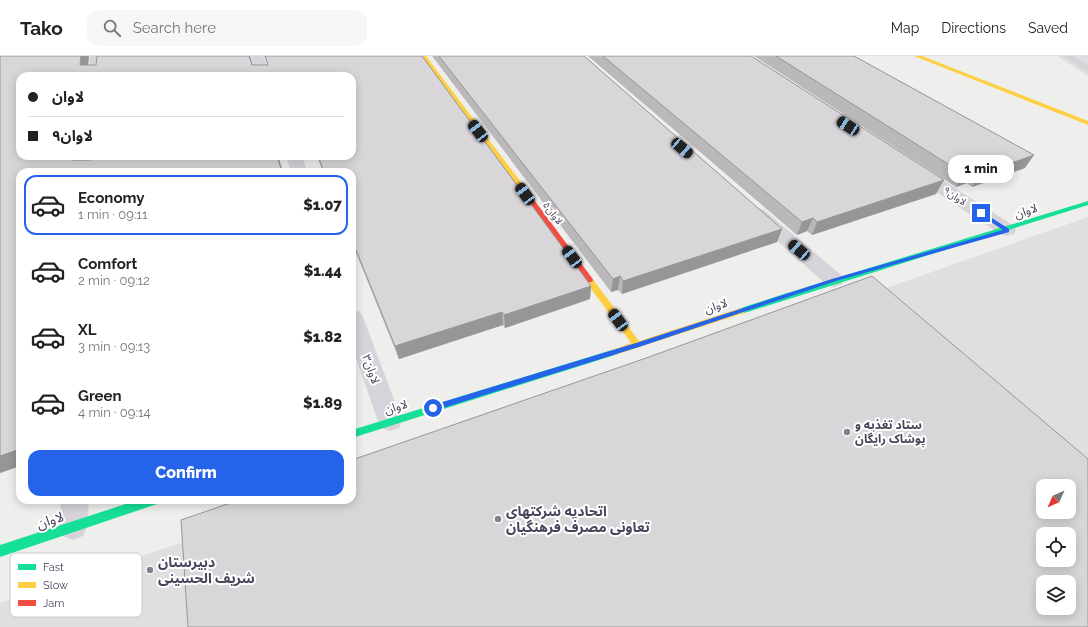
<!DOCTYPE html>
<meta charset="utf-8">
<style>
body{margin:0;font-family:Raleway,"Noto Sans Arabic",sans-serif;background:#f6f6f6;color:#222;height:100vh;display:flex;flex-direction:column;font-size:15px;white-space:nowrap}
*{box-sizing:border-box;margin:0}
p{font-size:13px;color:#767676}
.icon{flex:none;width:22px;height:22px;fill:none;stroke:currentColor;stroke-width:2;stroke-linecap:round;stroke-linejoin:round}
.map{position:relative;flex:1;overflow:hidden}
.panel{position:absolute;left:16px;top:112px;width:340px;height:336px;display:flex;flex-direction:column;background:#fff;border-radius:12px;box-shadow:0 2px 10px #0003}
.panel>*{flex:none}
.guide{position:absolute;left:16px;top:16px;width:340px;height:88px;border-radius:12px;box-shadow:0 2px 10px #0003;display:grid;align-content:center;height:88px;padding:0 12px;background:#fff}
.needle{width:26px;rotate:225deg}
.tools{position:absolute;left:1036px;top:423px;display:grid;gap:8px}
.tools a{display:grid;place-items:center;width:40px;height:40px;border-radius:8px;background:#fff;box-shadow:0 2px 10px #0003;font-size:20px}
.end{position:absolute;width:18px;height:18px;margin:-9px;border:5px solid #2563eb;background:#fff;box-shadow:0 0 0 2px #fff}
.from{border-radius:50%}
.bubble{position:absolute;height:28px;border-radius:12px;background:#fff;box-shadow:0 2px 10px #0003;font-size:13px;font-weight:800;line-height:28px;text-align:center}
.car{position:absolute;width:12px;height:24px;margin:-12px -6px;border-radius:5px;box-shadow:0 0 3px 1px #0007;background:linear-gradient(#222 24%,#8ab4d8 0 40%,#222 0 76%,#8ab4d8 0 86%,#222 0)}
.guide b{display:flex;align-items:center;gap:14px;height:38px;font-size:15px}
.guide b+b{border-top:1px solid #e0e0e0}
.guide i{width:10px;height:10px;background:#222}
ul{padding:7px 0 0;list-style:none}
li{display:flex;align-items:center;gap:12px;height:60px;margin:0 8px 6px;padding:0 4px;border:2px solid transparent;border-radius:12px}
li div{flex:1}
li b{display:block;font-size:15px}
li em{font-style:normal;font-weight:800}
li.current{border-color:#2563eb}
li>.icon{width:36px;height:36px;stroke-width:1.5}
.cta{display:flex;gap:8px;margin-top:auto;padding:8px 12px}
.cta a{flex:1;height:46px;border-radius:12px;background:#2563eb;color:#fff;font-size:16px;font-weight:800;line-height:46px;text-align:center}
header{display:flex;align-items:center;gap:24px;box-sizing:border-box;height:56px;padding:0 20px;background:#fff;border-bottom:1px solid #e0e0e0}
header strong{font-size:19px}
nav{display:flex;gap:22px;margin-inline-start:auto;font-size:14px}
.search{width:280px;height:36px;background:#f6f6f6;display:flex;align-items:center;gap:10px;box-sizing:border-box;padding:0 14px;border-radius:12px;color:#767676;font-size:15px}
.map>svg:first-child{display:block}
.education{fill:#e0dfdf}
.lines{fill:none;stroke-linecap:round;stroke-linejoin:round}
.lane{fill:#d6d4da;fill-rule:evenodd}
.street{fill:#d6d4da;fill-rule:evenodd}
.fast{fill:#16e098;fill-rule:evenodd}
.slow{fill:#ffcf43;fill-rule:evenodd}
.jam{fill:#f24e42;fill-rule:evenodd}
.wall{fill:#bab8ba}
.shaded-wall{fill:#979697}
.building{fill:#d8d6d8;stroke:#979697;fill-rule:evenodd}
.route{fill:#2563eb}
.poi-dot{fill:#837f8e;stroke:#fff;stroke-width:1.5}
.labels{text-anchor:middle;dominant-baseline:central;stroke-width:4;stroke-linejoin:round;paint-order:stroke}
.far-street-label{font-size:10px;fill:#4a435b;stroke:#fff}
.street-label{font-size:12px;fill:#4a435b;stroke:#fff}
.poi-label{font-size:12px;font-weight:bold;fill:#4a435b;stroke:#fff;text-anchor:start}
.near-poi-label{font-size:14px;font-weight:bold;fill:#4a435b;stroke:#fff;text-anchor:start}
.near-street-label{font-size:14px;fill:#4a435b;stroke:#fff}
.key{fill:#fff;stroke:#c9c7ce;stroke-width:1}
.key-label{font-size:11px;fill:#4a435b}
</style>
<header>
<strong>Tako</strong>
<div class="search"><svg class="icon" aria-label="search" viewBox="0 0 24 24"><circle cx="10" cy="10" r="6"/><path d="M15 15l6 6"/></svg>Search here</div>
<nav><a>Map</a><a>Directions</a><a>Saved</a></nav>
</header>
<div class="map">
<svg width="1088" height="571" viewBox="0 0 1088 571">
<rect width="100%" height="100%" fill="#eeeeec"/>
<g class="education">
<polygon points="1057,0 1088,0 1088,20"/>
<polygon points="1088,161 1088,444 861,241"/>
<polygon points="199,481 207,571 0,571 0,547"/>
</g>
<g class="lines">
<polygon class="lane" points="1063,0 1073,0 1088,9 1088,16"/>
<g class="street">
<polygon points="90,0 102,0 102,20 88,20"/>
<polygon points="251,0 263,0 271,20 257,20"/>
<polygon points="83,100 99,100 98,116 82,116"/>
<polygon points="286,100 302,100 307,116 291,116"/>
<polygon points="916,110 922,111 1014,170 1016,174 1014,178 1007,180 1000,178 910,119 908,115 910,111"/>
<polygon points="758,152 764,154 841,219 844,224 841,229 834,231 827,229 752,162 749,158 752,154"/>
<polygon points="352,253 360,256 363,261 402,365 399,372 390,375 381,372 378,365 352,291"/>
<polygon points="61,444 89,444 87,471 83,480 73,484 63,480 59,471"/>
</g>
<g class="fast">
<polygon points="1088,145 1088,149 741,258 737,255 738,253 781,239"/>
<polygon points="615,293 618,294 620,296 618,298 352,382 352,374"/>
<polygon points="138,444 160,444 158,448 154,449 0,501 0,489"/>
</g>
<g class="slow">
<polygon points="420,0 426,0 529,137 529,141 523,141"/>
<polygon points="914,0 922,0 1088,65 1088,69"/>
<polygon points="589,221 592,222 639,285 741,252 745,255 744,257 615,299 612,298 610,296 612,294 631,287 586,226 585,224 586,222"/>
</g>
<polygon class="jam" points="523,137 529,137 592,222 593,224 592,226 586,226 523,141"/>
</g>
<g class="wall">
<polygon points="0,0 89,0 88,9 96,9 97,0 250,0 253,9 268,9 264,0 422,0 591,230 590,243 505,272 503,269 399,303 352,187 352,116 323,116 317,100 352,100 352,20 20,20 20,100 82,100 82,104 91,104 91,100 278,100 283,116 20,116 20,410 0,417"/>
<polygon points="432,0 584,0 782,173 777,186 622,238 618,234 611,236"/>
<polygon points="588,0 751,0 936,138 812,179 807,175 797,179"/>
<polygon points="754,0 854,0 1025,112 972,131 967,127 956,131"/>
</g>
<g class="shaded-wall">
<polygon points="81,0 89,0 87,20 80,9"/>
<polygon points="249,0 250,0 256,20 252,9"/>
<polygon points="1034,99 1025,112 972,131 980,118"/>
<polygon points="73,100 82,100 81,116 72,104"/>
<polygon points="277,100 278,100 283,116 282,116"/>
<polygon points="975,114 967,127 956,131 964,118"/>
<polygon points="944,124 936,138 812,179 817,166"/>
<polygon points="813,162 807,175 797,179 802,166"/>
<polygon points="782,173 777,186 622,238 623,225"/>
<polygon points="620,220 618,234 611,236 613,223"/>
<polygon points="591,230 590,243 505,272 504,259"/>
<polygon points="502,256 503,269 399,303 395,290"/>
<polygon points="20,393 20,410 0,417 0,400"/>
</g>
<g class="building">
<polygon points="0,0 81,0 80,9 96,9 97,0 249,0 252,9 268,9 265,0 422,0 591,230 504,259 502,256 395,290 352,184 352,116 324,116 318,100 352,100 352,20 20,20 20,100 73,100 72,104 91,104 91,100 277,100 282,116 20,116 20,393 0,400"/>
<polygon points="439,0 584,0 782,173 623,225 620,220 613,223"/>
<polygon points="603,0 751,0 944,124 817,166 813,162 802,166"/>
<polygon points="776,0 854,0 1034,99 980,118 975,114 964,118"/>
<path d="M872,220L1088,403V571H188L181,464L239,444H352V404L649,301ZM1043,430H1069V456H1043ZM1043,478H1069V504H1043ZM1043,526H1069V552H1043Z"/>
</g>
<polygon class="route" points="981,155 1009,173 1009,176 836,225 639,291 433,355 430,352 433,349 636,287 832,223 1003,174 979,158 979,156"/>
<g class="poi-dot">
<circle cx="847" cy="376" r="4"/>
<circle cx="498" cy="463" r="4"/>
<circle cx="150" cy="514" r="4"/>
</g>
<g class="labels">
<g class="far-street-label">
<text transform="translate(955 140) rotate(33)">۹لاوان</text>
<text transform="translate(553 157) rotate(53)">۵لاوان</text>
</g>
<g class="street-label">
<text transform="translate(1026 155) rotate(-18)">لاوان</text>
<text transform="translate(716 250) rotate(-18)">لاوان</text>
<text transform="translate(371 313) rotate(70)">۳لاوان</text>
<text transform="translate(396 351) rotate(-17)">لاوان</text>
</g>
<g class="poi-label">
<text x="855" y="369">ستاد تغذیه و<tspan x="855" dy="14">پوشاک رایگان</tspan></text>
</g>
<g class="near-poi-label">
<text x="506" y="455">اتحادیه شرکتهای<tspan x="506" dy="16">تعاونی مصرف فرهنگیان</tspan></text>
<text x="158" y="506">دبیرستان<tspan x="158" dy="16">شریف الحسینی</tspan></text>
</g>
<g class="near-street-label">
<text transform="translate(50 464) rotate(-18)">لاوان</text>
</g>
</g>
<rect x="10" y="497" width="132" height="64" rx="6" class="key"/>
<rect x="18" y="508" width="18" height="6" fill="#16e098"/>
<rect x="18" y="526" width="18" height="6" fill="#ffcf43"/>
<rect x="18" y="544" width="18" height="6" fill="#f24e42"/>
<g class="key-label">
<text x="43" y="515">Fast</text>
<text x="43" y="533">Slow</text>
<text x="43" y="551">Jam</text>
</g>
</svg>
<div class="tools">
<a><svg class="needle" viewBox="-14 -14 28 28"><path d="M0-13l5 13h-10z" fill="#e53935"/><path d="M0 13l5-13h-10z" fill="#767676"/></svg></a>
<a><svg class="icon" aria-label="locate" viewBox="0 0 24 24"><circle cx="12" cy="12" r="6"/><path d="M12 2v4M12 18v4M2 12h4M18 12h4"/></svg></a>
<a><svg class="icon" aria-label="layers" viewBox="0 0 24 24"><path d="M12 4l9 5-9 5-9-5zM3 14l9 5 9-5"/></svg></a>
</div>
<i class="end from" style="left:433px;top:352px"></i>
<i class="end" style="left:981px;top:157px"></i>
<div class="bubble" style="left:948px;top:99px;width:66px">1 min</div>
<i class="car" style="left:848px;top:70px;rotate:303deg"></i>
<i class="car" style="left:478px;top:75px;rotate:323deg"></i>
<i class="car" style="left:682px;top:92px;rotate:131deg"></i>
<i class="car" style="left:525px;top:138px;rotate:324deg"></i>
<i class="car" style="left:799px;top:194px;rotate:311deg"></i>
<i class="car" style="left:572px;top:201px;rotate:323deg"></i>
<i class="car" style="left:618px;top:264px;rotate:324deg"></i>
<div class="guide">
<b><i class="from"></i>لاوان</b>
<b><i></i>۹لاوان</b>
</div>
<section class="panel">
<ul>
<li class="current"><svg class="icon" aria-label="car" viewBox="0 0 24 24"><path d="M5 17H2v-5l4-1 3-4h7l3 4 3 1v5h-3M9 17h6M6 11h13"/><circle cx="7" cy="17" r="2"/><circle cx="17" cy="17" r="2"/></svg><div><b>Economy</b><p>1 min · 09:11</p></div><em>$1.07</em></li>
<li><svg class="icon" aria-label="car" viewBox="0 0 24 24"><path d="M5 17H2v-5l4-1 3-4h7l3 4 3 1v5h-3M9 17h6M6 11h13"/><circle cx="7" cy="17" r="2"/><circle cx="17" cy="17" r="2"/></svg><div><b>Comfort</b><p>2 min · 09:12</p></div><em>$1.44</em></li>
<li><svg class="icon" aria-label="car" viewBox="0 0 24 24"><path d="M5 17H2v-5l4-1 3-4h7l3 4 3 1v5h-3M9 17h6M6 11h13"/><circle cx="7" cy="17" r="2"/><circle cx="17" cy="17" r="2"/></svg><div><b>XL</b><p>3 min · 09:13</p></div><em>$1.82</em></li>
<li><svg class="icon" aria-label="car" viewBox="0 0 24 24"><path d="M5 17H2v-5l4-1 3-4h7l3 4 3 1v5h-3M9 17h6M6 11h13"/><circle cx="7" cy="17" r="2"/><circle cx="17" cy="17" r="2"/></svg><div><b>Green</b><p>4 min · 09:14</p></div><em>$1.89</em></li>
</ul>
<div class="cta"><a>Confirm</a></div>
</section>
</div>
